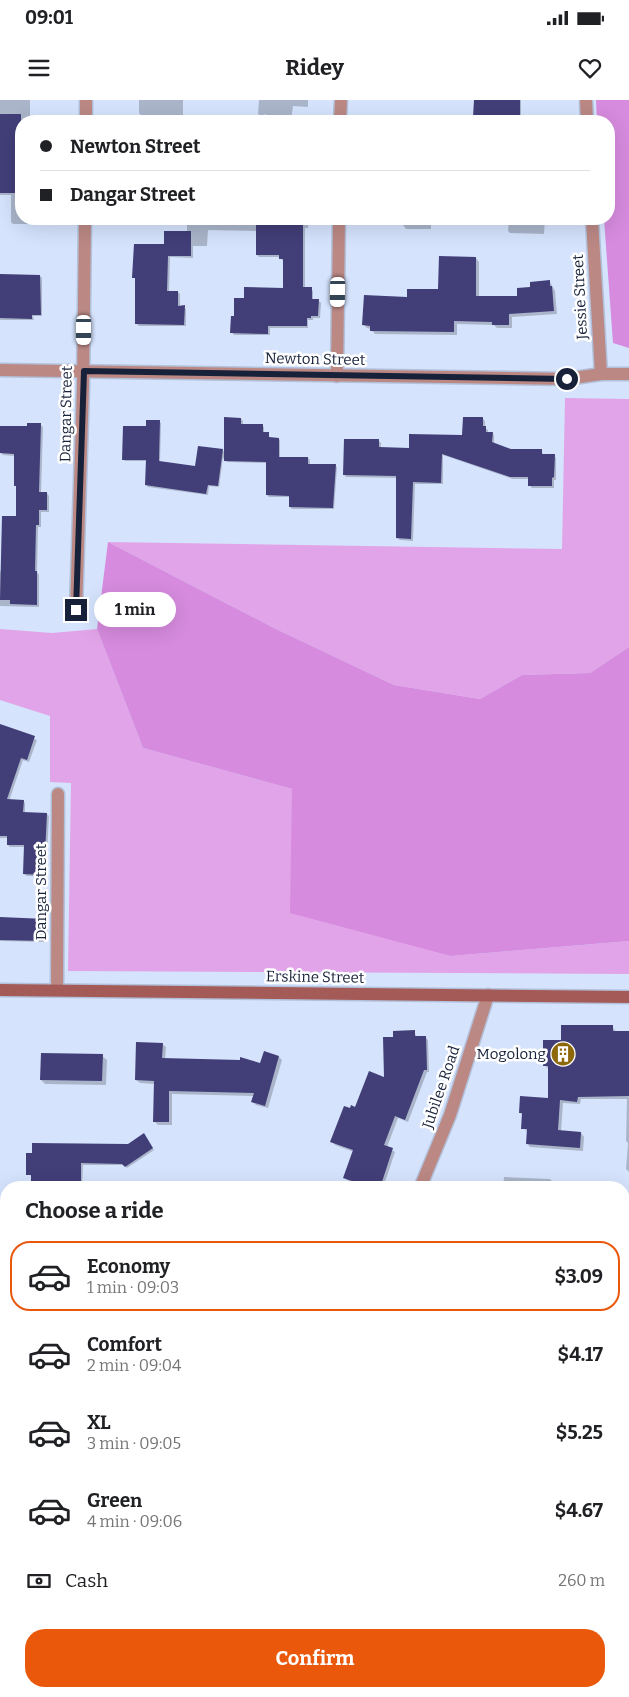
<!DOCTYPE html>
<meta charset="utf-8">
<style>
body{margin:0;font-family:Bitter,serif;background:#f2f2f2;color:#202124;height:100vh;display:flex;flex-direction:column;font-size:19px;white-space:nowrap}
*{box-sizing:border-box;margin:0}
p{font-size:16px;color:#757577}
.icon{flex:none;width:28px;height:28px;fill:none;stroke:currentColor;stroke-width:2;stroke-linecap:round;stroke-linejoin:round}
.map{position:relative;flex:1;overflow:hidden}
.sheet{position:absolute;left:0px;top:1081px;width:630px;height:516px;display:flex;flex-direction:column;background:#fff;border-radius:20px 20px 0 0;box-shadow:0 5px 20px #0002}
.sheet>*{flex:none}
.top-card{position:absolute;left:15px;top:15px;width:600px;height:110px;border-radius:20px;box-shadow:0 5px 20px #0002;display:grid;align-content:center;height:110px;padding:0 25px;background:#fff}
.end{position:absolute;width:22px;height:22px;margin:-11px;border:6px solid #17223a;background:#fff;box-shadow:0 0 0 2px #fff}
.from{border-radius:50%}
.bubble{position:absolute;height:35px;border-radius:18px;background:#fff;box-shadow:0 5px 20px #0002;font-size:16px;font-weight:700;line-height:35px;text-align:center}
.car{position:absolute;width:15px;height:30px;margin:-15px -8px;border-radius:6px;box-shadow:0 0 4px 1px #0007;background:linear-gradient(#fff 24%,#345 0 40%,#fff 0 76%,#345 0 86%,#fff 0)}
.top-card b{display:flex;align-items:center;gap:18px;height:48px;font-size:19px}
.top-card b+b{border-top:1px solid #e0e0e0}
.top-card i{width:12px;height:12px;background:#202124}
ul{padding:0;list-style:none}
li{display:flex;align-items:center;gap:15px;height:70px;margin:0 10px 8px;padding:0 15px;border:2px solid transparent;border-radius:20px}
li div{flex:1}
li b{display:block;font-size:19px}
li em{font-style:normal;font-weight:700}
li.on{border-color:#ea580c}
li>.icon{width:45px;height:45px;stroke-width:1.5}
h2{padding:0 25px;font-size:22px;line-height:60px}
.pay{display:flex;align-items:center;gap:12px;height:55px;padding:0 25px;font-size:19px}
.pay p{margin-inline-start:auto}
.cta{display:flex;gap:10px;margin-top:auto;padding:10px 25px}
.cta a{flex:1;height:58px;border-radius:20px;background:#ea580c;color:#fff;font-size:20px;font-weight:700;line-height:58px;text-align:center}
.status{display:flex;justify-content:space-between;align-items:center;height:35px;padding:0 25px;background:#fff;direction:ltr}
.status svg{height:14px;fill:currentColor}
header{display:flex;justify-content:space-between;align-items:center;height:65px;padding:0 25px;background:#fff;font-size:22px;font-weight:700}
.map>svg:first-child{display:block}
.green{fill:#e2a4e8}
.forest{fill:#d68bde}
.shadow{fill:#0003}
.building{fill:#423e78}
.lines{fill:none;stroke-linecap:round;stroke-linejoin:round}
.street-casing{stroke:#b3c0da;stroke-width:15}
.secondary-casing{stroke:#b3c0da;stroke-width:15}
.street{stroke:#bb8884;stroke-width:12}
.secondary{stroke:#a45b57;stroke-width:12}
.route{stroke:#17223a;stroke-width:6}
.labels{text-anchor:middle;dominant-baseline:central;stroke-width:5;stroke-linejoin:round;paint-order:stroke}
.street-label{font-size:15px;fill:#17223a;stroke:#fff}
.poi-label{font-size:15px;fill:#17223a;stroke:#fff;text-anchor:end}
</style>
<div class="status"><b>09:01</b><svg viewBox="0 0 49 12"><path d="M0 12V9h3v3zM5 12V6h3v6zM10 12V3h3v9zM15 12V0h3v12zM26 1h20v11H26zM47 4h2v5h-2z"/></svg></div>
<header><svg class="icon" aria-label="menu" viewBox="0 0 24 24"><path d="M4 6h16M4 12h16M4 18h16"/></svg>Ridey<svg class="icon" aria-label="heart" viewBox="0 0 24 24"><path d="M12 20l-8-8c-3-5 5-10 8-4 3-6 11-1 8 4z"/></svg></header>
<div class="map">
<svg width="629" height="1597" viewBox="0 0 629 1597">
<rect width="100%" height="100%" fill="#d5e3fd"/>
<g class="green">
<polygon points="565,298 629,299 629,547 590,573 522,575 480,599 394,585 276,529 108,442 562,449"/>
<polygon points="0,529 52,533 97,529 143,648 292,689 451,856 629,841 629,874 68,871 71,683 50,682 50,616 0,600"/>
</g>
<g class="forest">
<polygon points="596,0 629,0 629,248 613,243 604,119 609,119 609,21 597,21"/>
<polygon points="108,442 276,529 394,585 480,599 522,575 590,573 629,547 629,841 451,856 290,813 292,689 143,648 97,529"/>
</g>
<g class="shadow">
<polygon points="0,0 30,0 30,21 21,21 21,119 36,119 36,124 13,124 11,122 11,95 0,95"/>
<polygon points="139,0 183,0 183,20 214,21 165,21 165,15 141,15 139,13"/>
<polygon points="259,0 308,0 308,7 293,6 291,21 266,21 266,14 261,16 258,14"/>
<polygon points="475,0 521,0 521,19 476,18 475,16"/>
<polygon points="187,119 309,119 308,128 305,128 305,189 311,189 313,191 313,200 318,200 321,203 320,218 313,218 313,220 308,220 308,228 270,228 270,235 234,235 232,232 235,217 245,199 284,189 285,161 283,161 280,157 259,157 257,155 257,131 208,130 207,146 193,146 193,158 170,157 169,192 178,192 180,194 180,207 184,207 186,209 186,226 139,226 136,223 137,180 134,177 165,145 187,133"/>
<polygon points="403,119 431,119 431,129 406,129 403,125"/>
<polygon points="509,119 545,119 544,134 510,133 508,131"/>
<polygon points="476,158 479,162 479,197 519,197 550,182 555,191 557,214 512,217 512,228 497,228 494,225 457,224 457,235 375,234 371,229 367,228 364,225 408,198 440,191"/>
<polygon points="0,175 40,176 42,178 42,216 33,216 34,220 0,220"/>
<polygon points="241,319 243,321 243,325 262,326 264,327 264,333 268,333 270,339 279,339 280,341 280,358 308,358 310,360 310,365 335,366 337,367 334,409 292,409 290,407 290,397 269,397 267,395 267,363 227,362 223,358 219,387 209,386 208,395 148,387 146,385 147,361 125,361 123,359 147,328 159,322 161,323 160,363 196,367 222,350 226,353"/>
<polygon points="483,319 485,321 485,328 488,330 488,333 492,333 494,335 494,344 511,350 541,351 544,355 554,355 556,358 556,380 554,380 554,388 532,388 529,385 529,379 513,379 443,355 443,384 415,384 413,441 400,440 397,438 398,378 346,377 344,374 379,341 381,343 381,349 410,349 464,336"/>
<polygon points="40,325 43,327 41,393 47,393 49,396 49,412 41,412 41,427 38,427 37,472 39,475 39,507 0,506 0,471 1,472 17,417 18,388 15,385 15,356 3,355 1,353 0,327 28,328"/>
<polygon points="0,626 37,640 29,662 23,660 9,701 23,701 25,703 25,714 47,714 49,716 46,776 27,776 24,774 25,747 10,747 8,745 9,738 0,738"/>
<polygon points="0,819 45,820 48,822 47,842 0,841"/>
<polygon points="612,926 616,932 629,932 629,1072 626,1069 628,1043 626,1041 627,999 581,999 580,1004 563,1003 561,1032 581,1033 584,1037 583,1051 530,1047 527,1043 528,1032 523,1028 524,1016 520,1013 549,999 549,969 544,965 562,941"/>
<polygon points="414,932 417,937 425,937 428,940 429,972 427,972 408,1022 398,1018 387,1047 395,1052 383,1088 364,1088 347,1080 344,1077 354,1052 335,1045 332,1041 356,1009 385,978 394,938"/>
<polygon points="162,944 166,947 165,960 261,965 265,953 279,957 282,960 268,1008 256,1005 252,1001 254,996 172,994 172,1025 158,1025 154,1021 155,984 140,983 136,980"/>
<polygon points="102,956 107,960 106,985 45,984 41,980"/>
<polygon points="145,1037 154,1050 127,1068 125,1065 83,1065 82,1088 33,1088 32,1076 27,1074 128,1045"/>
<polygon points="504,1077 550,1079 554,1084 554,1088 503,1088"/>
<polygon points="629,1140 629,1155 624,1150"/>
<polygon points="629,1195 629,1230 624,1228 624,1208"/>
<polygon points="5,1219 6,1220 6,1281 0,1285 0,1222"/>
<polygon points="627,1239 629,1241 629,1273 624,1274 624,1240"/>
<polygon points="629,1467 629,1516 627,1517 629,1519 629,1526 624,1531 624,1472"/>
<polygon points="43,1591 116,1591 116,1597 40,1597 40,1592"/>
<polygon points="408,1591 520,1591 510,1597 392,1597"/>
</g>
<g class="building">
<polygon points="474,0 520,0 520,17 473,17"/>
<rect x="0" y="14" width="21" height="79"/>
<polygon points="256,119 303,119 303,187 312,187 312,199 319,199 318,216 311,216 311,218 307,218 307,226 268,226 268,234 230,233 231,216 234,216 234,198 244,198 244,187 283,188 283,159 279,159 279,155 256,155"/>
<polygon points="164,131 191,131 191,156 168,156 167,191 178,191 178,206 185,205 184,225 135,224 135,178 132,178 134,144 164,144"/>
<polygon points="439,156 476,157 476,196 517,196 517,188 530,187 530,182 550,180 550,186 552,186 554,211 509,214 509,225 492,225 492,222 454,221 454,232 370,231 370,226 362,225 364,195 407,197 407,189 438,189"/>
<polygon points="0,174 40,175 41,215 32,215 32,219 0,218"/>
<polygon points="224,317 241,318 241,324 263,324 263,332 269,332 269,337 279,338 279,357 308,357 308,364 336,364 333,408 289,407 289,396 266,395 266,362 224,361"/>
<polygon points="463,317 483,317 483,326 486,326 486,332 493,332 492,342 511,349 542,349 542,354 555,354 554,377 552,378 552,386 528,386 528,377 510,377 442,354 441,383 413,382 411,439 396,438 396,376 343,375 344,339 379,339 379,347 409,348 409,334 462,335"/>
<polygon points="146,320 160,320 159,361 195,366 198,346 223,349 218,386 208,385 206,394 145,385 146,360 122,360 123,326 146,326"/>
<polygon points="27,323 41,323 39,392 47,392 47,410 39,410 39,425 36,425 35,471 37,471 37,505 10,504 10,500 0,500 2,416 16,416 16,386 14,386 14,354 0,353 0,326 27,326"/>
<polygon points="0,624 35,636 27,660 21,658 7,699 24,700 23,712 47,713 44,775 23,774 24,745 7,745 7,736 0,736"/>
<polygon points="0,817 46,819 45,841 0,840"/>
<polygon points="561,925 613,925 613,931 629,931 629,996 578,997 577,1002 560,1000 558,1030 581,1032 580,1048 526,1044 527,1029 521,1029 522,1013 519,1013 520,996 548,998 548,966 543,966 543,940 561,940"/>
<polygon points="415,930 415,936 426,936 427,970 424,970 405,1020 395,1016 384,1045 393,1048 380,1088 356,1088 358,1083 343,1078 353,1050 330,1042 344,1006 350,1008 351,1005 355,1007 369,971 384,977 383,937 393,937 393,931"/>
<polygon points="136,942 163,943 162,958 240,960 240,957 260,963 264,951 279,956 265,1006 251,1002 254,993 169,991 169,1022 153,1022 154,981 135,980"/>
<polygon points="41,953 103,954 102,981 40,980"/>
<polygon points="144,1033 153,1048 125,1067 122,1064 81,1063 81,1083 67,1082 67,1088 31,1088 31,1075 26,1075 26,1053 32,1053 32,1043 128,1044"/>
</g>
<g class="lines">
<defs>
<g id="street">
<polyline points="586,0 587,21"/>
<polyline points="86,21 86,0"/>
<polyline points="340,21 341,0"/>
<polyline points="592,119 601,274"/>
<polyline points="0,270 567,279 601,274 629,274"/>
<polyline points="337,276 339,119"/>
<polyline points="76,510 83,286 85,119"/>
<polyline points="57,890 58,694"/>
<polyline points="420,1088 450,1015 488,895"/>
<polyline points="0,1340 6,1336"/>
<polyline points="624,1374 629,1368"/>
<polyline points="192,1597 202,1591"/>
</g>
<polyline id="secondary" points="0,890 629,897"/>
</defs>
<use href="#street" class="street-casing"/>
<use href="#secondary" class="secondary-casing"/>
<use href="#street" class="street"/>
<use href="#secondary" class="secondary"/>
</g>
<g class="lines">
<polyline class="route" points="76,510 84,271 567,279"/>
</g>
<defs>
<symbol id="building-disc" viewBox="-11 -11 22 22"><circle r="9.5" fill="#8d690b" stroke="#fff"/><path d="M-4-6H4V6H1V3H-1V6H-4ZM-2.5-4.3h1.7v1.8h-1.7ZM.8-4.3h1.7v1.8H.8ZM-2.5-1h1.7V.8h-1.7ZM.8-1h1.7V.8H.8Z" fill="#fff"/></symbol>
</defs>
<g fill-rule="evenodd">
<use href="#building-disc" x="549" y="940" width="28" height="28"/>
</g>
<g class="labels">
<g class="street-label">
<text transform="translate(580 197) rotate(-93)">Jessie Street</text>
<text transform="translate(315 259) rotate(1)">Newton Street</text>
<text transform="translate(66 314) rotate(-89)">Dangar Street</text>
<text transform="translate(41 792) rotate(-90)">Dangar Street</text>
<text transform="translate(315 877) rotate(1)">Erskine Street</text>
<text transform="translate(441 987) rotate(-71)">Jubilee Road</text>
</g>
<g class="poi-label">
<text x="546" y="954">Mogolong</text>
</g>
</g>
</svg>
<i class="end from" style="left:567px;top:279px"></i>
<i class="end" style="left:76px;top:510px"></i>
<div class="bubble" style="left:94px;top:492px;width:82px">1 min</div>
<i class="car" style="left:338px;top:192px;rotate:181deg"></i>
<i class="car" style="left:84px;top:230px;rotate:180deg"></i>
<div class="top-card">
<b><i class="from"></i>Newton Street</b>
<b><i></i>Dangar Street</b>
</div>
<section class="sheet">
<h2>Choose a ride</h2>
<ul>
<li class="on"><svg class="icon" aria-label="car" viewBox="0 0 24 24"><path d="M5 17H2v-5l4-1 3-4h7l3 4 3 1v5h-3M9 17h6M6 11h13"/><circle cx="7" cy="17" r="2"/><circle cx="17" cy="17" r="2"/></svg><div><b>Economy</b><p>1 min · 09:03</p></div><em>$3.09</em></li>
<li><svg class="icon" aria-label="car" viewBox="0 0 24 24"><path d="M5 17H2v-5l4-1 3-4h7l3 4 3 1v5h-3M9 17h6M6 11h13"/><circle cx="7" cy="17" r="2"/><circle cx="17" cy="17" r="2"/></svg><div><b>Comfort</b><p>2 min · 09:04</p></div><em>$4.17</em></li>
<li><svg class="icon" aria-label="car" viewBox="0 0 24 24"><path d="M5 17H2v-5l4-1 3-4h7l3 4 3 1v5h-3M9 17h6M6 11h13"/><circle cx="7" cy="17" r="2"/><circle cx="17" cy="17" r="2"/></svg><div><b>XL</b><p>3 min · 09:05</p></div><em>$5.25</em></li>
<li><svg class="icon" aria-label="car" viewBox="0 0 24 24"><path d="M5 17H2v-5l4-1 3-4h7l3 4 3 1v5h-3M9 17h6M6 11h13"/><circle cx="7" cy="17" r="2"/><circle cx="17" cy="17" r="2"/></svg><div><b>Green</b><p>4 min · 09:06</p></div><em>$4.67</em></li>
</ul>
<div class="pay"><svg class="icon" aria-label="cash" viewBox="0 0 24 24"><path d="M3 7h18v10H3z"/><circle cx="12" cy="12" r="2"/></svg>Cash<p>260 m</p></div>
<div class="cta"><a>Confirm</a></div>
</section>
</div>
